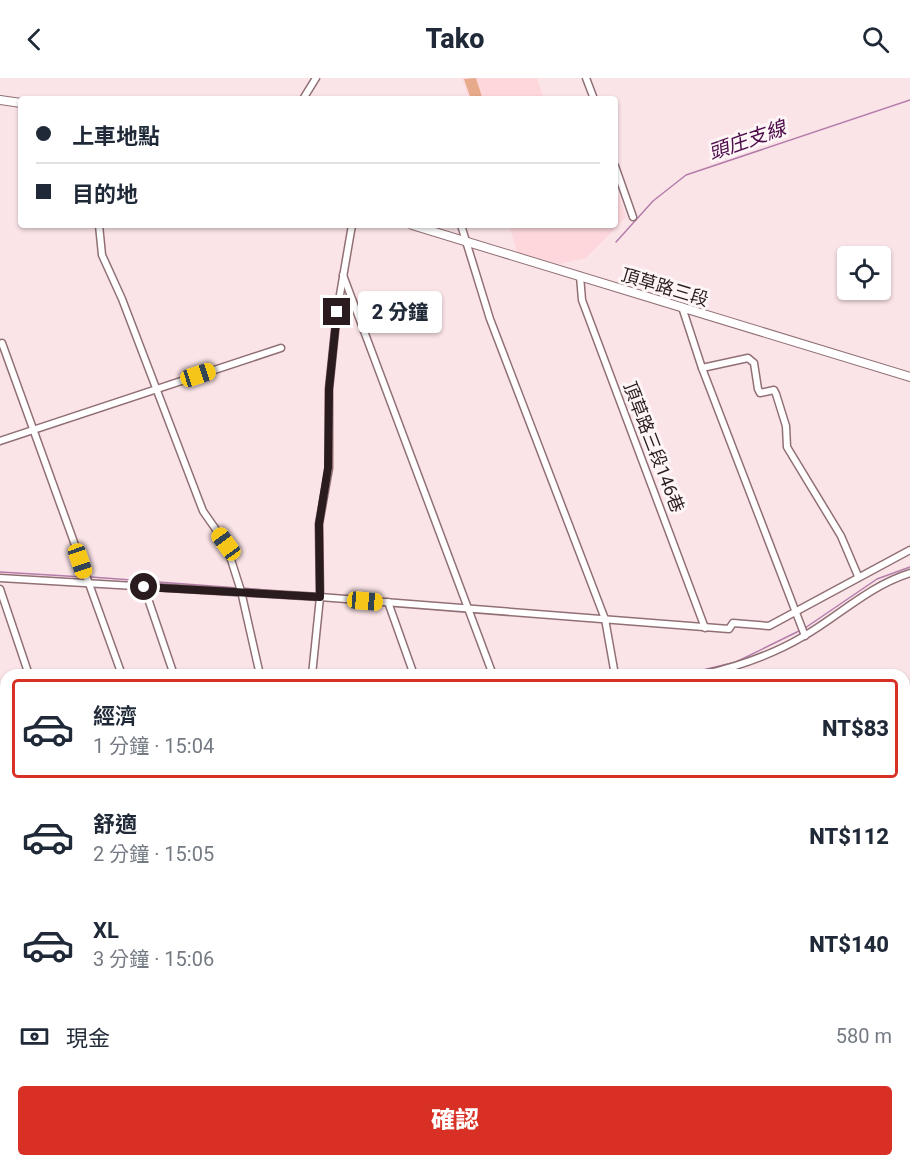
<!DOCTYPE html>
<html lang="zh-TW">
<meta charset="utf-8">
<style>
body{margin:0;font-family:Roboto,"Noto Sans TC",sans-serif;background:#f2f2f3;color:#1f2937;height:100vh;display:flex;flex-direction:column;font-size:22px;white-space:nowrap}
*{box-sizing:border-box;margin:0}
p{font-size:20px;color:#747a83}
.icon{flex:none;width:33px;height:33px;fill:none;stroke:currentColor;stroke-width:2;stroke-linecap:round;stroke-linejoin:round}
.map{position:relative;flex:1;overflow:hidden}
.details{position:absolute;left:0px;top:591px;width:910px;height:498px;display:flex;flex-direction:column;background:#fff;border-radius:18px 18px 0 0;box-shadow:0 2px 4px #0004}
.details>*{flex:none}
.hud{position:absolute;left:18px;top:18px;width:600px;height:132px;border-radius:6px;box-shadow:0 2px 4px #0004;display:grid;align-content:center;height:132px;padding:0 18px;background:#fff}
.fabs{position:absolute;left:837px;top:168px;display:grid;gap:12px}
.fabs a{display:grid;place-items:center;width:54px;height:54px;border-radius:6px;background:#fff;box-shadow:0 2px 4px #0004;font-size:30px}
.end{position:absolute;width:27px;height:27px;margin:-14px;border:8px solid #2a1c1e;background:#fff;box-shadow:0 0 0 3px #fff}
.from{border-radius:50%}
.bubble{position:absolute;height:42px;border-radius:6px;background:#fff;box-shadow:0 2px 4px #0004;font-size:20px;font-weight:800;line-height:42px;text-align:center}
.car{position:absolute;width:18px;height:36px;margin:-18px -9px;border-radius:8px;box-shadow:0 0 4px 2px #0007;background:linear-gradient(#f5c518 24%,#345 0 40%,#f5c518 0 76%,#345 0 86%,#f5c518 0)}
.hud b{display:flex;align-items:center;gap:21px;height:57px;font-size:22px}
.hud b+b{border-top:2px solid #e0e1e3}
.hud i{width:15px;height:15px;background:#1f2937}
ul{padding:10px 0 0;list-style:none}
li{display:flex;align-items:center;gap:18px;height:99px;margin:0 12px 9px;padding:0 6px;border:3px solid transparent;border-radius:6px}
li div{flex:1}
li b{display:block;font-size:22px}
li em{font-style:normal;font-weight:800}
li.current{border-color:#d93025}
li>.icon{width:54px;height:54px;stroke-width:1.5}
.pay{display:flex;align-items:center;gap:15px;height:66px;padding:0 18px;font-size:22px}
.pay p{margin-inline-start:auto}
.cta{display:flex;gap:12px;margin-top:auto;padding:12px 18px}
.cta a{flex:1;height:69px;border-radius:6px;background:#d93025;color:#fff;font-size:24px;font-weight:800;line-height:69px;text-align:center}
header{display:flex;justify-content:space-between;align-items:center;height:78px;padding:0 18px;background:#fff;font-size:27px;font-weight:800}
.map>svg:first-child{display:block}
.built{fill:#fdd7dc}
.green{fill:#e7ab8b}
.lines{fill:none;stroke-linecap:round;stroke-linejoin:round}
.stream{stroke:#b37cab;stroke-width:1.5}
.canal{stroke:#eea5e8;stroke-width:5}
.minor-casing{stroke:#917075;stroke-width:9}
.tertiary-casing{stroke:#917075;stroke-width:10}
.minor{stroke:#fff;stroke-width:6}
.tertiary{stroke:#fff;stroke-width:8}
.route{stroke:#2a1c1e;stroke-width:8}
.labels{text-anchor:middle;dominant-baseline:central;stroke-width:6;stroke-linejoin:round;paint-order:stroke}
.street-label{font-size:18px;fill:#2a1c1e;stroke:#fdf5f6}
.water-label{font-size:20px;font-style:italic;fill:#4d0d4b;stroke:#fdf5f6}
</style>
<header><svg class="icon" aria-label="back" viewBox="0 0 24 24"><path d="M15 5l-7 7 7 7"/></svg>Tako<svg class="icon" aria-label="search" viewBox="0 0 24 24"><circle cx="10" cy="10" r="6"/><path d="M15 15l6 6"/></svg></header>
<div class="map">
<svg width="910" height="1089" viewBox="0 0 910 1089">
<rect width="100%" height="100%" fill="#fbe4e7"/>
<g class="built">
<polygon points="462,0 537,0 544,21 469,21"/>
<polygon points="615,106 626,139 586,180 559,186 517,174 509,147 615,147"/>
</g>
<polygon class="green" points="476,0 482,19 471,21 464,1"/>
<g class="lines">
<g class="stream">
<polyline points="616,164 653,123 686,97 910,22"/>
<polyline points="0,494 83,499"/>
<polyline points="91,499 239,510"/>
<polyline points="243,510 298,515"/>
<polyline points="716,547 729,548"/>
<polyline points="734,548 759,550"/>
<polyline points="805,550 877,501 910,489"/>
<polyline points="682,597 736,584 801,552"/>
<polyline points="0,612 6,613"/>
</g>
<g class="canal">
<polyline points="0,724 6,726"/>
<polyline points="580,1089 580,1083"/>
</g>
<defs>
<g id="minor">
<polyline points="586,0 594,21"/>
<polyline points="303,21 316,0"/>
<polyline points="615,88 633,139"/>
<polyline points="99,147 102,177 122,221 203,433 226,466 241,513 260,597"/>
<polyline points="461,147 490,241 605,541 615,597"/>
<polyline points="343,197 493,597"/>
<polyline points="580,198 582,222 705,550"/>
<polyline points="682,229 702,290 805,558"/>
<polyline points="2,265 122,597"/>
<polyline points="702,290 748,280 754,285 758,311 760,315 774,312 776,316 786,348 787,369 841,458 858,498"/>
<polyline points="0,363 281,270"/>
<polyline points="0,500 320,519 729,551 733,545 769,548 910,472"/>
<polyline points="144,509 174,597"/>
<polyline points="0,511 29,597"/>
<polyline points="388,524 414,597"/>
<polyline points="312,597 320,519 319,446 329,390 329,311 337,234 352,147"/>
<path d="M701,597C737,589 772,577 804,558C840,537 869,508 910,495"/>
<polyline points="904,714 910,713"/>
<polyline points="0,729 6,731"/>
<polyline points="0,914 6,946"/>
<polyline points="32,1083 33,1089"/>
<polyline points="391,1083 397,1089"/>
<polyline points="499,1083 509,1089"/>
<polyline points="112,1089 113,1083"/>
<polyline points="465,1089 498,1083"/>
</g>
<g id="tertiary">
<polyline points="0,22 21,25"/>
<polyline points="412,147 910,299"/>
</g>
</defs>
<use href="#minor" class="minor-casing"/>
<use href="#tertiary" class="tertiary-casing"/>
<use href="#minor" class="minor"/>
<use href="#tertiary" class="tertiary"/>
</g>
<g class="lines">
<polyline class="route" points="144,509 320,519 319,446 328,390 329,311 337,234"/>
</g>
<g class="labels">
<g class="street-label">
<text transform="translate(665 209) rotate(17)">頂草路三段</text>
<text transform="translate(654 369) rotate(69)">頂草路三段146巷</text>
</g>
<g class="water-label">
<text transform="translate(747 62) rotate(-19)">頭庄支線</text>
</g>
</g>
</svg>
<div class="fabs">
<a><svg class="icon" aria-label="locate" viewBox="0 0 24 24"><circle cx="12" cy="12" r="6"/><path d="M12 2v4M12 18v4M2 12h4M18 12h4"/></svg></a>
</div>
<i class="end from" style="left:144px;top:509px"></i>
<i class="end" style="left:337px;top:234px"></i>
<div class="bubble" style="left:358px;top:213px;width:84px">2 分鐘</div>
<i class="car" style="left:198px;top:297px;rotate:72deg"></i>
<i class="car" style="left:226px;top:466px;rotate:324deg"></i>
<i class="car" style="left:80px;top:483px;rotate:161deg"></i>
<i class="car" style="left:365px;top:523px;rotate:95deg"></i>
<div class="hud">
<b><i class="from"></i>上車地點</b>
<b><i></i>目的地</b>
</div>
<section class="details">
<ul>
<li class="current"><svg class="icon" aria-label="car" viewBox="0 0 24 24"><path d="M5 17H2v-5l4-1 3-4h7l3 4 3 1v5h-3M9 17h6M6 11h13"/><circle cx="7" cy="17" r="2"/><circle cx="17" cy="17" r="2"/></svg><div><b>經濟</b><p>1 分鐘 · 15:04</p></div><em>NT$83</em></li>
<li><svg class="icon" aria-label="car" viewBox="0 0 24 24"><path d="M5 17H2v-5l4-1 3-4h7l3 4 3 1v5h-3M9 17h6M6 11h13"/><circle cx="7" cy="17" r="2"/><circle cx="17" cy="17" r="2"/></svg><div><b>舒適</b><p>2 分鐘 · 15:05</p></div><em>NT$112</em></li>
<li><svg class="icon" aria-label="car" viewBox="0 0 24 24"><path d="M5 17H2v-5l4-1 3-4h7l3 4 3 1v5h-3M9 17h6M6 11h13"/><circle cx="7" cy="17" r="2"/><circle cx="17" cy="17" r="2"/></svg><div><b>XL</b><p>3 分鐘 · 15:06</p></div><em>NT$140</em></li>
</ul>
<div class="pay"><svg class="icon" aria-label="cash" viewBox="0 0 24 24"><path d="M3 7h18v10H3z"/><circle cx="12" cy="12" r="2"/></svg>現金<p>580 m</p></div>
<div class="cta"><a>確認</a></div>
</section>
</div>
